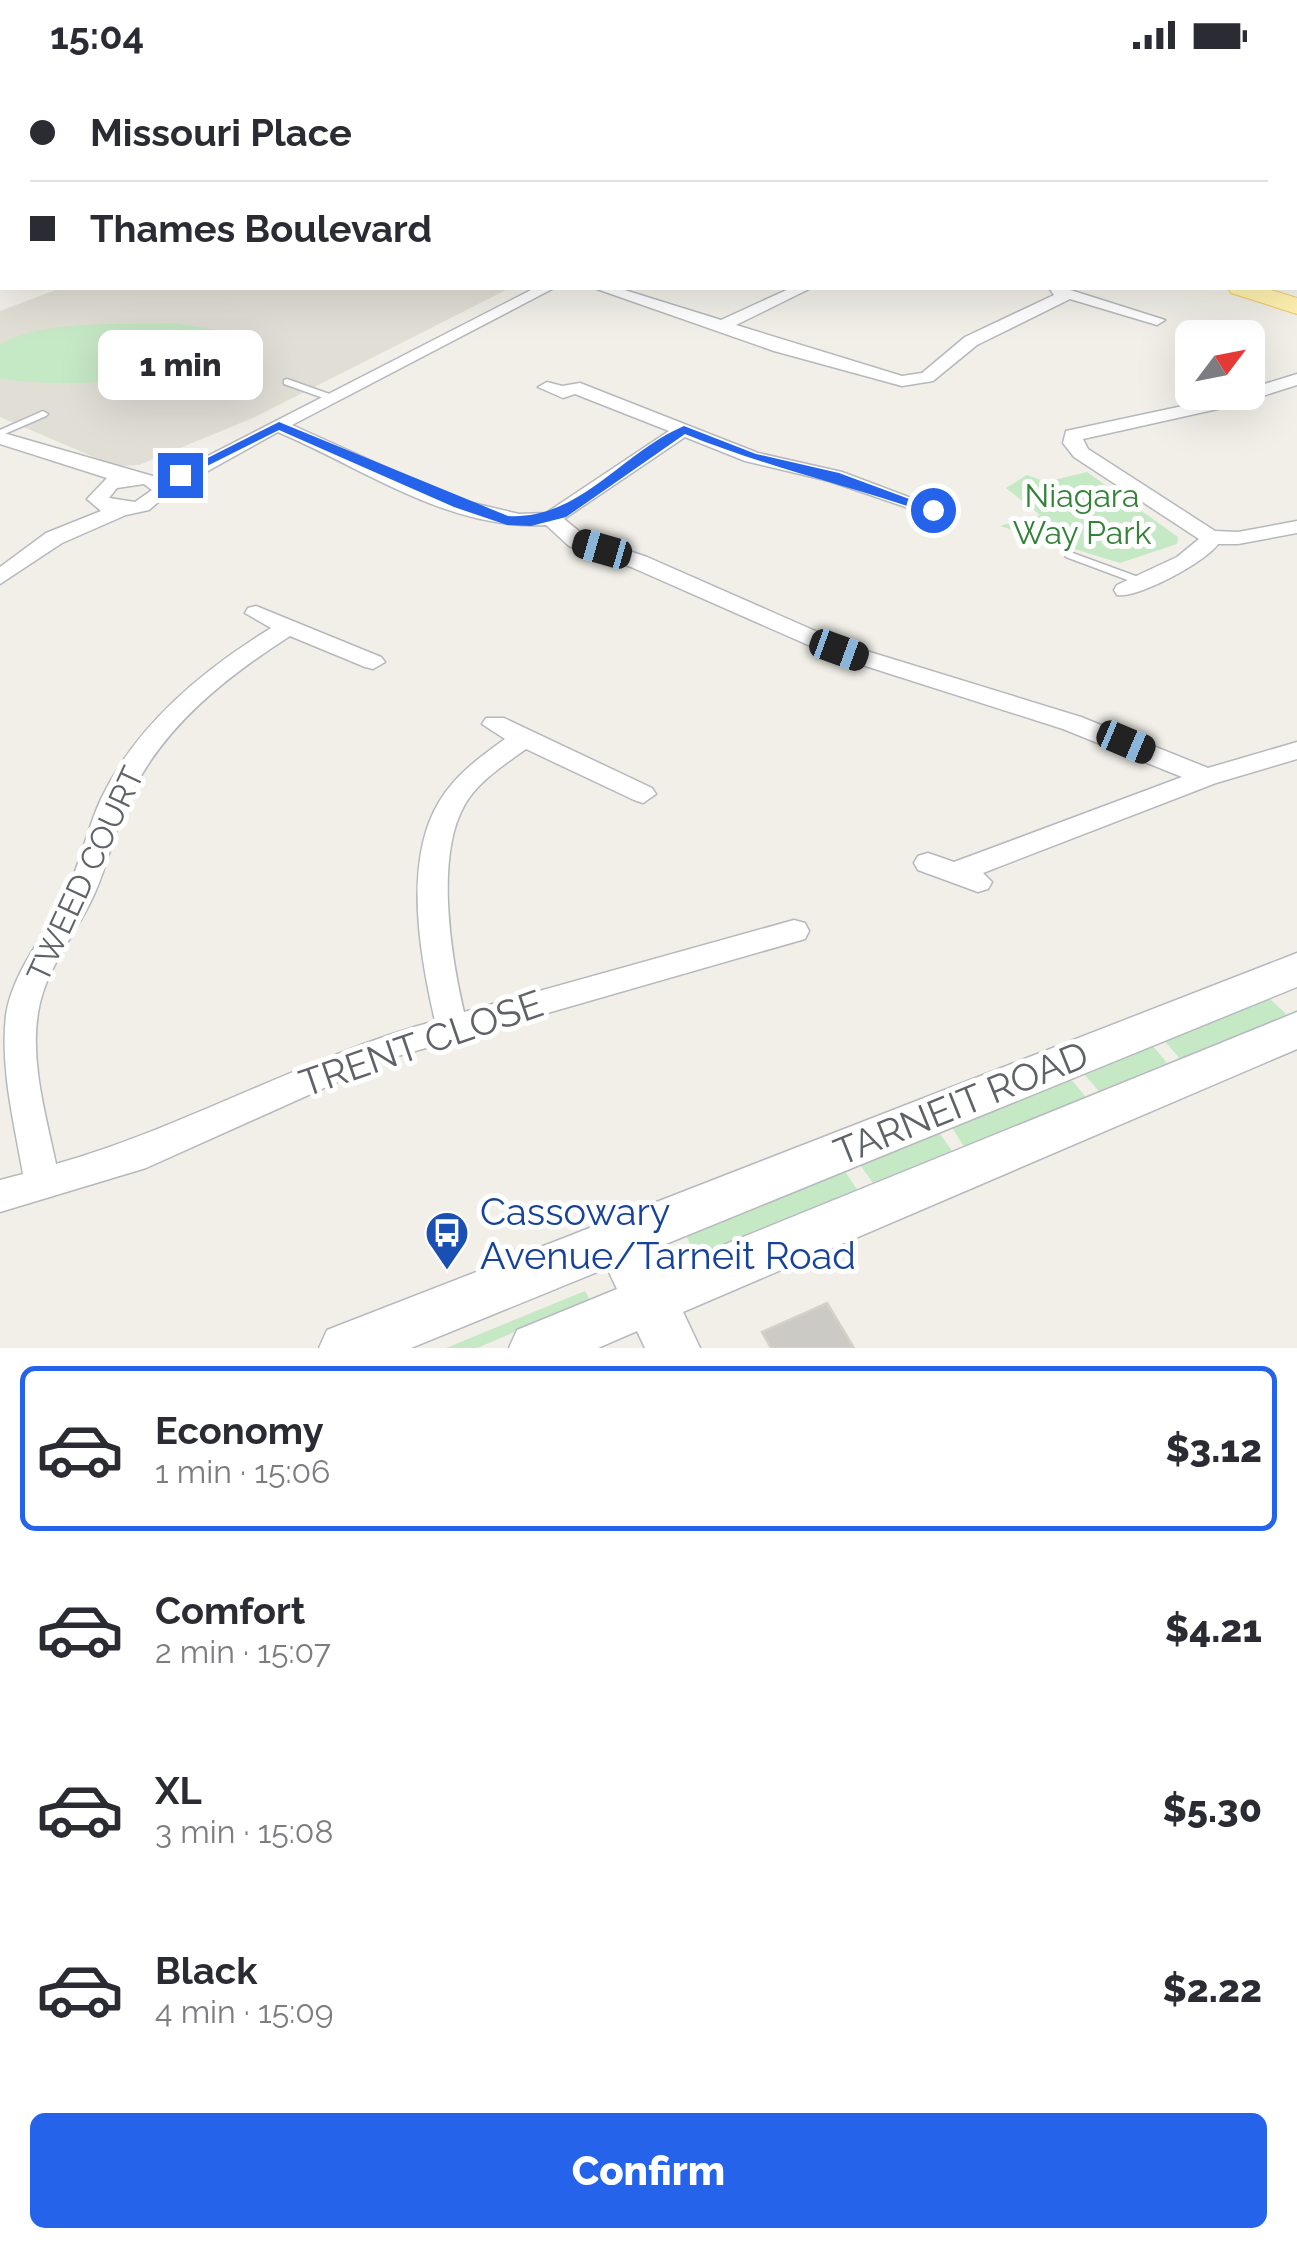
<!DOCTYPE html>
<meta charset="utf-8">
<style>
body{margin:0;font-family:Raleway,sans-serif;background:#f2f2f3;color:#2b2b33;height:100vh;display:flex;flex-direction:column;font-size:38px;white-space:nowrap}
*{box-sizing:border-box;margin:0}
p{font-size:32px;color:#7c7c81}
.icon{flex:none;width:55px;height:55px;fill:none;stroke:currentColor;stroke-width:2;stroke-linecap:round;stroke-linejoin:round}
.map{position:relative;height:1278px;overflow:hidden}
.details{display:flex;flex-direction:column;background:#fff;flex:1}
.details>*{flex:none}
.hud{position:absolute;left:0px;top:0px;width:1298px;height:220px;box-shadow:0 10px 40px #0002;display:grid;align-content:center;height:220px;padding:0 30px;background:#fff}
.needle{width:65px;rotate:58deg}
.controls{position:absolute;left:1175px;top:250px;display:grid;gap:20px}
.controls a{display:grid;place-items:center;width:90px;height:90px;border-radius:15px;background:#fff;box-shadow:0 10px 40px #0002;font-size:50px}
.end{position:absolute;width:45px;height:45px;margin:-22px;border:12px solid #2563eb;background:#fff;box-shadow:0 0 0 5px #fff}
.from{border-radius:50%}
.bubble{position:absolute;height:70px;border-radius:15px;background:#fff;box-shadow:0 10px 40px #0002;font-size:32px;font-weight:800;line-height:70px;text-align:center}
.car{position:absolute;width:30px;height:60px;margin:-30px -15px;border-radius:12px;box-shadow:0 0 8px 2px #0007;background:linear-gradient(#222 24%,#8ab4d8 0 40%,#222 0 76%,#8ab4d8 0 86%,#222 0)}
.hud b{display:flex;align-items:center;gap:35px;height:95px;font-size:38px}
.hud b+b{border-top:2px solid #e1e1e2}
.hud i{width:25px;height:25px;background:#2b2b33}
ul{padding:18px 0 0;list-style:none}
li{display:flex;align-items:center;gap:30px;height:165px;margin:0 20px 15px;padding:0 10px;border:5px solid transparent;border-radius:15px}
li div{flex:1}
li b{display:block;font-size:38px}
li em{font-style:normal;font-weight:800}
li.on{border-color:#2563eb}
li>.icon{width:90px;height:90px;stroke-width:1.5}
.button{display:flex;gap:20px;margin-top:auto;padding:20px 30px}
.button a{flex:1;height:115px;border-radius:15px;background:#2563eb;color:#fff;font-size:40px;font-weight:800;line-height:115px;text-align:center}
.status{display:flex;justify-content:space-between;align-items:center;height:70px;padding:0 50px;background:#fff;direction:ltr}
.status svg{height:28px;fill:currentColor}
.map>svg:first-child{display:block}
.education{fill:#e1ded6}
.green{fill:#c5e8c5}
.building{fill:#cccac5;stroke:#d6d1c6;stroke-width:2.5}
.lines{fill:none;stroke-linecap:round;stroke-linejoin:round}
.lane-casing{stroke:#b5b8bc;stroke-width:3}
.street-casing{stroke:#b5b8bc;stroke-width:3}
.secondary-casing{stroke:#b6babf;stroke-width:3}
.primary-casing{stroke:#f2c960;stroke-width:2}
.lane{fill:#fff;fill-rule:evenodd}
.street{fill:#fff;fill-rule:evenodd}
.secondary{fill:#fff;fill-rule:evenodd}
.primary{fill:#fff2af;fill-rule:evenodd}
.route{fill:#2563eb}
.labels{text-anchor:middle;dominant-baseline:central;stroke-width:10;stroke-linejoin:round;paint-order:stroke}
.park-label{font-size:32px;fill:#348238;stroke:#fff}
.street-label{font-size:32px;fill:#5f6368;stroke:#fff}
.near-street-label{font-size:38px;fill:#5f6368;stroke:#fff}
.near-transit-label{font-size:38px;fill:#164399;stroke:#fff;text-anchor:start}
</style>
<div class="status"><b>15:04</b><svg viewBox="0 0 49 12"><path d="M0 12V9h3v3zM5 12V6h3v6zM10 12V3h3v9zM15 12V0h3v12zM26 1h20v11H26zM47 4h2v5h-2z"/></svg></div>
<div class="map">
<svg width="1297" height="1278" viewBox="0 0 1297 1278">
<rect width="100%" height="100%" fill="#f1efe8"/>
<polygon class="education" points="61,218 510,218 255,347 139,395 115,396 0,347 0,241"/>
<g class="green">
<path d="M175,253L217,260L227,269L226,282C185,313 50,319 0,308V274C50,248 120,256 175,253Z"/>
<polygon points="1087,402 1178,467 1177,474 1120,493 1000,456 1040,445 1006,418 1027,405 1046,412"/>
<polygon points="1268,927 1286,944 1283,948 1180,989 1163,969"/>
<polygon points="1151,974 1167,993 1099,1021 1082,1002"/>
<polygon points="1069,1007 1085,1026 1081,1031 965,1078 951,1056"/>
<polygon points="938,1061 952,1081 873,1113 858,1092"/>
<polygon points="843,1098 858,1121 696,1187 684,1161"/>
<polygon points="585,1221 590,1230 477,1278 446,1278"/>
</g>
<polygon class="building" points="827,1233 854,1278 771,1278 762,1262"/>
<g class="lines">
<defs>
<g id="lane">
<polygon points="1042,0 1073,0 1070,2"/>
<polygon points="287,309 335,326 337,328 329,330 284,314 284,310"/>
<polygon points="43,341 48,344 46,346 0,366 0,360"/>
<polygon points="1070,482 1141,508 1143,510 1137,513 1133,512 1066,487 1065,485 1066,483"/>
</g>
<g id="street">
<polygon points="0,0 13,0 15,2 2,3"/>
<polygon points="138,0 160,0 162,2 141,2"/>
<polygon points="1087,0 1112,0 1114,2 1090,2"/>
<polygon points="1281,0 1297,0 1297,5 1283,2"/>
<polygon points="1295,57 1297,58 1297,66 1295,65"/>
<rect x="0" y="70" width="2" height="8"/>
<rect x="1295" y="101" width="2" height="8"/>
<polygon points="0,187 2,188 2,197 0,197"/>
<path d="M535,218H554L292,355L456,429L519,444L546,443L669,361L575,324L563,328L538,317L547,312L562,316L580,313L758,383L842,402L943,440L933,446L926,444L829,411L745,391L685,367L564,449L585,466L647,487L847,575L1081,647L1208,698L1297,672V689L1216,713L983,803L992,812L988,819L978,822L918,800L914,793L918,786L928,783L954,792L1182,707L1063,659L831,585L631,497L569,476L546,455C448,460 365,399 278,362L170,422L149,440L126,445L62,473L0,514V497L46,463L101,441L87,429L107,408L0,374V362L163,409ZM144,414L152,420L135,432L109,428L117,418Z"/>
<polygon points="594,218 618,218 721,250 791,218 811,218 736,255 902,306 922,303 965,267 1054,225 1049,218 1064,218 1165,250 1157,255 1070,229 977,275 933,311 902,316 774,281"/>
<path d="M1297,304V315L1231,336L1083,369L1088,379L1215,461L1238,462L1297,451V463L1238,474H1218C1206,492 1137,529 1117,525L1114,520L1117,515L1177,487L1199,469L1074,387L1063,373L1066,361L1248,322V319Z"/>
<path d="M256,536L381,587L385,592L373,599L365,597L290,566C226,607 164,656 130,726C113,760 108,799 90,833C72,869 44,902 38,943C30,993 46,1046 56,1094C187,1057 304,987 435,951C420,886 403,792 439,732C455,705 480,687 505,669L482,654L486,648H504L652,718L656,724L643,733L634,730L526,679C504,695 477,712 464,736C435,788 451,887 464,942L794,850L805,853L809,861L805,869L391,988L146,1098L0,1142V1110L23,1104C14,1052 0,998 6,945C13,901 44,867 63,829C80,797 86,761 101,729C137,654 202,601 271,558L245,543L248,538Z"/>
</g>
<polygon id="secondary" points="1297,883 1297,917 651,1180 662,1200 1297,942 1297,979 683,1242 700,1278 645,1278 637,1261 598,1278 509,1278 517,1260 617,1219 607,1198 411,1278 319,1278 327,1260"/>
<g id="primary">
<polygon points="291,0 319,0 320,2 293,2"/>
<polygon points="344,0 373,0 374,2 346,2"/>
<polygon points="1228,218 1265,218 1297,228 1297,244 1231,223"/>
</g>
</defs>
<use href="#lane" class="lane-casing"/>
<use href="#street" class="street-casing"/>
<use href="#secondary" class="secondary-casing"/>
<use href="#primary" class="primary-casing"/>
<use href="#lane" class="lane"/>
<use href="#street" class="street"/>
<use href="#secondary" class="secondary"/>
<use href="#primary" class="primary"/>
</g>
<path class="route" d="M279,352L508,446C580,450 622,382 684,356L756,384L839,403L939,440L928,443C847,415 764,396 685,364L566,447L531,456L507,455L454,437L279,360L185,407L174,405Z"/>
<defs>
<symbol id="bus-pin" viewBox="-11 -11 22 30"><path d="M0 17L-7.5 6A9.5 9.5 0 1 1 7.5 6Z" fill="#1a4fb4" stroke="#fff"/><path d="M-5-6H5V4H4V6H2V4H-2V6H-4V4H-5ZM-3.5-4V0h7V-4ZM-3.5 1.2v1.5H-2V1.2ZM2 1.2v1.5H3.5V1.2Z" fill="#fff"/></symbol>
</defs>
<g fill-rule="evenodd">
<use href="#bus-pin" x="422" y="1138" width="50" height="68"/>
</g>
<g class="labels">
<g class="park-label">
<text x="1082" y="425">Niagara<tspan x="1082" dy="37">Way Park</tspan></text>
</g>
<g class="street-label">
<text transform="translate(85 804) rotate(-65)">TWEED COURT</text>
</g>
<g class="near-street-label">
<text transform="translate(421 973) rotate(-19)">TRENT CLOSE</text>
<text transform="translate(961 1033) rotate(-22)">TARNEIT ROAD</text>
</g>
<g class="near-transit-label">
<text x="480" y="1141">Cassowary<tspan x="480" dy="44">Avenue/Tarneit Road</tspan></text>
</g>
</g>
</svg>
<div class="controls">
<a><svg class="needle" viewBox="-14 -14 28 28"><path d="M0-13l5 13h-10z" fill="#e53935"/><path d="M0 13l5-13h-10z" fill="#7c7c81"/></svg></a>
</div>
<i class="end from" style="left:933px;top:440px"></i>
<i class="end" style="left:180px;top:405px"></i>
<div class="bubble" style="left:98px;top:260px;width:165px">1 min</div>
<i class="car" style="left:602px;top:479px;rotate:286deg"></i>
<i class="car" style="left:839px;top:580px;rotate:110deg"></i>
<i class="car" style="left:1126px;top:672px;rotate:113deg"></i>
<div class="hud">
<b><i class="from"></i>Missouri Place</b>
<b><i></i>Thames Boulevard</b>
</div>
</div>
<section class="details">
<ul>
<li class="on"><svg class="icon" aria-label="car" viewBox="0 0 24 24"><path d="M5 17H2v-5l4-1 3-4h7l3 4 3 1v5h-3M9 17h6M6 11h13"/><circle cx="7" cy="17" r="2"/><circle cx="17" cy="17" r="2"/></svg><div><b>Economy</b><p>1 min · 15:06</p></div><em>$3.12</em></li>
<li><svg class="icon" aria-label="car" viewBox="0 0 24 24"><path d="M5 17H2v-5l4-1 3-4h7l3 4 3 1v5h-3M9 17h6M6 11h13"/><circle cx="7" cy="17" r="2"/><circle cx="17" cy="17" r="2"/></svg><div><b>Comfort</b><p>2 min · 15:07</p></div><em>$4.21</em></li>
<li><svg class="icon" aria-label="car" viewBox="0 0 24 24"><path d="M5 17H2v-5l4-1 3-4h7l3 4 3 1v5h-3M9 17h6M6 11h13"/><circle cx="7" cy="17" r="2"/><circle cx="17" cy="17" r="2"/></svg><div><b>XL</b><p>3 min · 15:08</p></div><em>$5.30</em></li>
<li><svg class="icon" aria-label="car" viewBox="0 0 24 24"><path d="M5 17H2v-5l4-1 3-4h7l3 4 3 1v5h-3M9 17h6M6 11h13"/><circle cx="7" cy="17" r="2"/><circle cx="17" cy="17" r="2"/></svg><div><b>Black</b><p>4 min · 15:09</p></div><em>$2.22</em></li>
</ul>
<div class="button"><a>Confirm</a></div>
</section>
